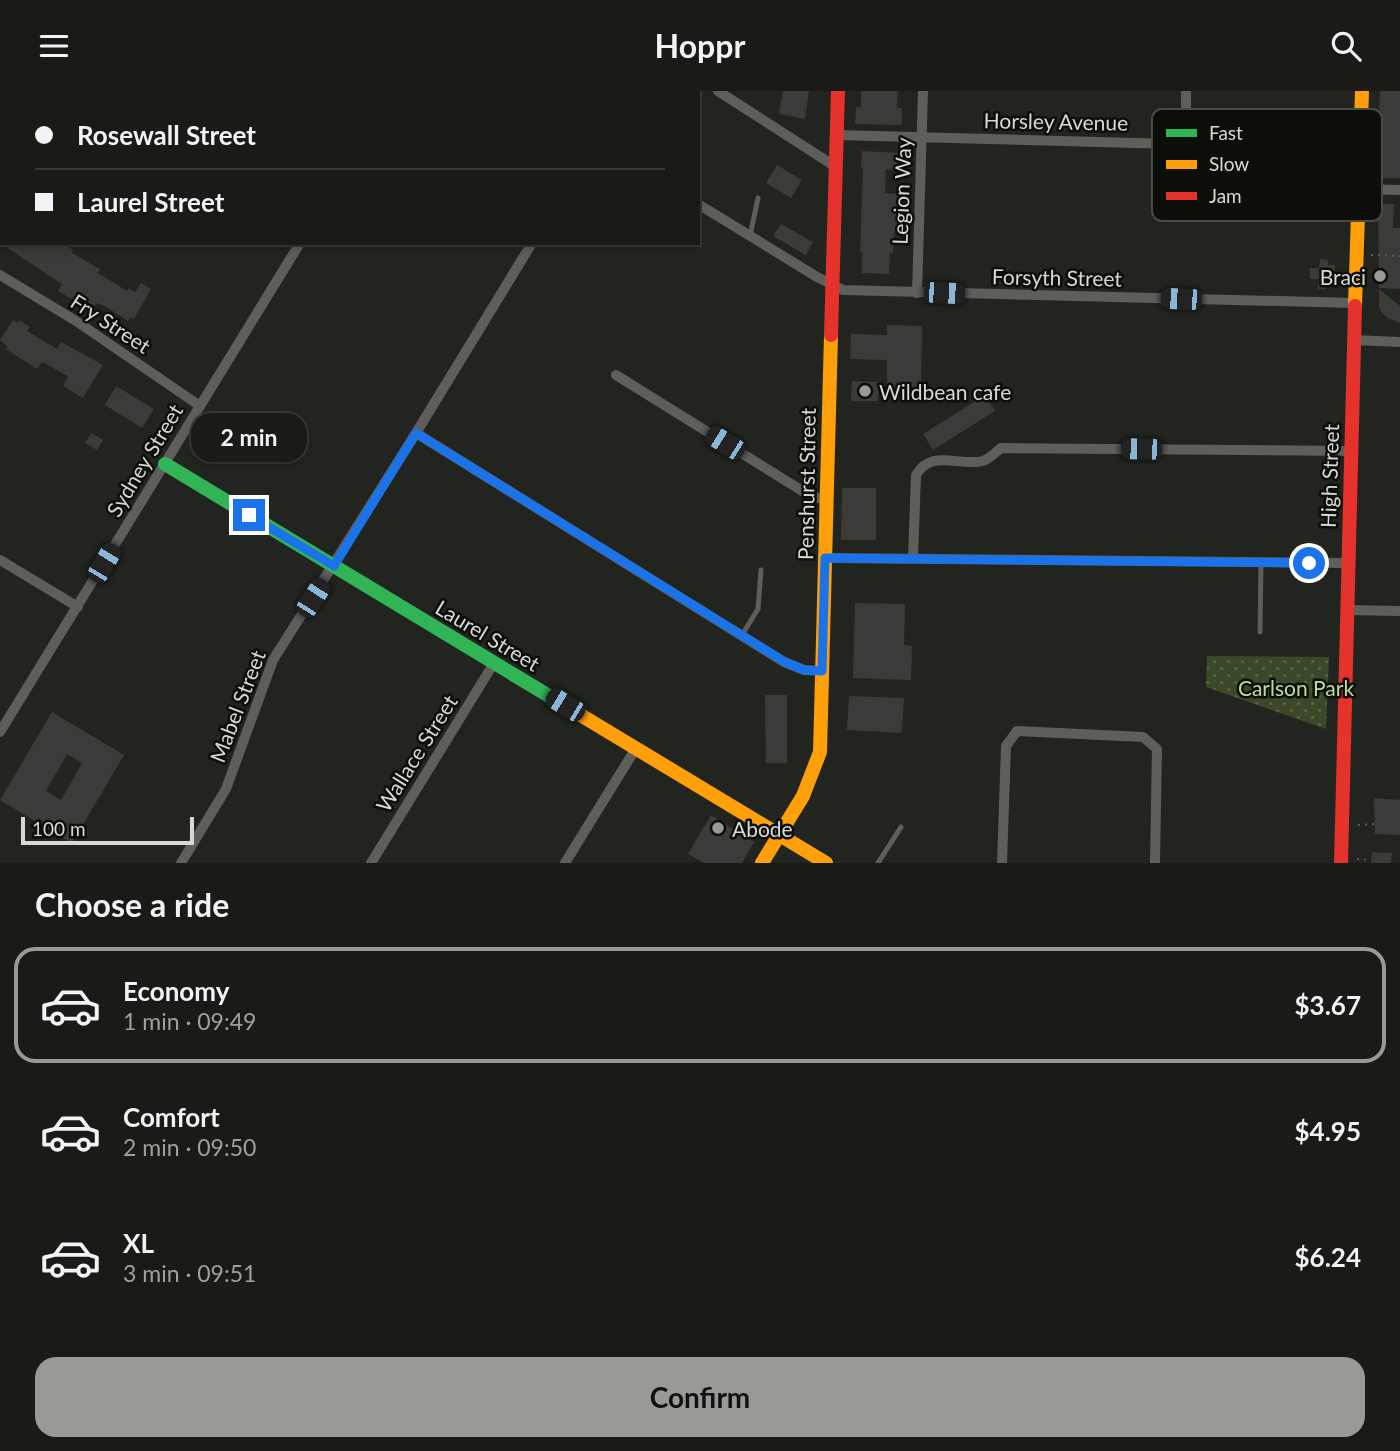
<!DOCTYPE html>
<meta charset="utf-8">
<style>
body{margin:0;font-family:Lato,sans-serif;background:#232420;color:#f1f3f6;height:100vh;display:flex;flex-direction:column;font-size:26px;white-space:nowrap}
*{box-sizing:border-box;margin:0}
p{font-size:23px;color:#9fa1a1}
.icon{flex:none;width:38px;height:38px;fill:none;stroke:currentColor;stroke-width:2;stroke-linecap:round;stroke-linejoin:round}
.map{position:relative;height:772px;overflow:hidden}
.sheet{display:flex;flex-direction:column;background:#1a1b17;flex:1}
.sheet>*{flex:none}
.banner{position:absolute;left:0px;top:0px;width:700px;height:154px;box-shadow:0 4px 10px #0003,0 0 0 2px #383936;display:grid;align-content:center;height:154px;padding:0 35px;background:#1a1b17}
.scale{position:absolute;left:21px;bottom:18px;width:173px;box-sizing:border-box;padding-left:7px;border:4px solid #d7dad4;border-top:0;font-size:19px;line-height:24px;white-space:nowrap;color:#d7dad4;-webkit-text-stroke:5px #0c0e0a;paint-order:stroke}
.end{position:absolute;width:32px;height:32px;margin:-16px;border:9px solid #1a73e8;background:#fff;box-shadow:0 0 0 4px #fff}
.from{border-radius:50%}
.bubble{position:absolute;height:49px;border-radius:21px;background:#1a1b17;box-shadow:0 4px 10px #0003,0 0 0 2px #383936;font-size:23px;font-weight:700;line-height:49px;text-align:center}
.car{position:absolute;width:21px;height:42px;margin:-21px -10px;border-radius:9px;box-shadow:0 0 5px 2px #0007;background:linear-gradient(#222 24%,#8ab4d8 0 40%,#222 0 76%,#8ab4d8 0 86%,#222 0)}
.banner b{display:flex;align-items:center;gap:24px;height:66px;font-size:26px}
.banner b+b{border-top:2px solid #383936}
.banner i{width:18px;height:18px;background:#f1f3f6}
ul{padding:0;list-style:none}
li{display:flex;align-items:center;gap:21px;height:116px;margin:0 14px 10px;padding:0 21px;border:4px solid transparent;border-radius:21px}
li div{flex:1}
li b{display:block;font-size:26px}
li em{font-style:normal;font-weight:700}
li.current{border-color:#989a95}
li>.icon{width:63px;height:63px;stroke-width:1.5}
h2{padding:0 35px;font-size:32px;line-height:84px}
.action{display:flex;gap:14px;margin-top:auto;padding:14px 35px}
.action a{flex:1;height:80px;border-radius:21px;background:#989a95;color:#111;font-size:28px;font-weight:700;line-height:80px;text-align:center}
header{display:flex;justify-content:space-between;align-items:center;height:91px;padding:0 35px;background:#1a1b17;font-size:32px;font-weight:700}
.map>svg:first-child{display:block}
.park{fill:url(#park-dots)}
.building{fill:#3b3c39;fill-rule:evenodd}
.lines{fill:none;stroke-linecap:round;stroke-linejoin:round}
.path{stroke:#5e5e5c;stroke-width:2;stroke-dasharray:2 5;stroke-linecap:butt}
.lane{stroke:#5e5e5c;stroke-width:5}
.street{stroke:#5e5e5c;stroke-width:10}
.fast{stroke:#30b455;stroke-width:14}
.slow{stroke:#ff9f0a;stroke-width:14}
.jam{stroke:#e5322d;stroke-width:14}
.route{stroke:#1a73e8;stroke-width:9}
.poi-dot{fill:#989a95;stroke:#0c0e0a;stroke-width:2.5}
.labels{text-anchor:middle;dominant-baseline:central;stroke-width:5;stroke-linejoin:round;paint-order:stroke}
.street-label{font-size:21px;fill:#d7dad4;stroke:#0c0e0a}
.poi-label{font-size:21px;fill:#d7dad4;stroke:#0c0e0a;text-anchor:start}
.park-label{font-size:21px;fill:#bfdb9a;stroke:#0c0e0a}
.key{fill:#0c0e0a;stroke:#494b47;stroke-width:2}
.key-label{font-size:19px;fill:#d7dad4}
</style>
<header><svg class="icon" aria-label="menu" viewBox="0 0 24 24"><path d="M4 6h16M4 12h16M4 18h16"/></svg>Hoppr<svg class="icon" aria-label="search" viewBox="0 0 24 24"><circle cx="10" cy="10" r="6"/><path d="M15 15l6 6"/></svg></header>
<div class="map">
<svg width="1400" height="772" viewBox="0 0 1400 772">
<defs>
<pattern id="park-dots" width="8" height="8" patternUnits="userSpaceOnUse" patternTransform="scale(1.75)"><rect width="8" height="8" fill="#3c4929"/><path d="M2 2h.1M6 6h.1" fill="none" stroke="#576347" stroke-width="1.8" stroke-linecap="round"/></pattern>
</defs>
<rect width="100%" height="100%" fill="#22241f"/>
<g class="park">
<polygon points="58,0 375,0 57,2"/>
<polygon points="1207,565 1329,566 1326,638 1206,596"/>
</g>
<g class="building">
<polygon points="783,0 809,0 805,28 779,23"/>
<polygon points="861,0 898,0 897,17 902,17 902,34 855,33 856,16 861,16"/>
<polygon points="1380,0 1400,0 1400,87 1382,87 1377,81"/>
<polygon points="862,60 899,62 899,79 886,78 885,102 900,103 900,141 894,141 893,162 890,162 889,183 862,182 862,161 860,161 863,77 861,77"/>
<polygon points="777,74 802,89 791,107 766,92"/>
<polygon points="1378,113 1394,113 1393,137 1400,137 1400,198 1379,197"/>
<polygon points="781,133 813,151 806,164 773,145"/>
<polygon points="0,152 62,152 73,159 72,162 100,178 98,182 127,200 128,197 135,201 141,192 151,198 134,228 130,226 128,230 105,215 96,212 95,215 83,208 80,213 58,200 62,193"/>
<polygon points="1320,168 1328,169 1328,174 1335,174 1334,193 1327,193 1326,198 1318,198 1319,188 1310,188 1310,177 1319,177"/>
<polygon points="1379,198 1400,215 1400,232 1389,228 1382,222 1379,216"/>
<polygon points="13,229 18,232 20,229 30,236 27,240 57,258 61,251 103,274 83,307 63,295 68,285 42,271 37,278 6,258 8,256 0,249"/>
<polygon points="887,234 922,235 921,298 887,298 887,269 850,268 851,243 887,244"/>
<polygon points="852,290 879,291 878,310 851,310"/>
<polygon points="116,295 154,318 142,337 105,314"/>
<polygon points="985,304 995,320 933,359 923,343"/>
<polygon points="91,342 103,349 97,359 85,352"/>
<polygon points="842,397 876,397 876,449 841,449"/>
<polygon points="855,512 905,513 904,554 912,555 911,589 853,587"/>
<polygon points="765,604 787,604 787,672 766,672"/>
<polygon points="849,605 904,607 902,642 847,639"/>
<path d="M52,621L124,664L72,752L0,709ZM67,663L82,672L61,709L46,700Z"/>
<polygon points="1374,707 1400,709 1400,744 1375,743"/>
<polygon points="711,724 754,751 742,772 704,772 688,763"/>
<polygon points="1372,761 1392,762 1391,772 1371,772"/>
</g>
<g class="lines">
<g class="path">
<polyline points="273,0 276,2"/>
<polyline points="261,2 262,0"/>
<polyline points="1371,164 1400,165"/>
<polyline points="1358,734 1374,733"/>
<polyline points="1357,768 1371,769"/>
</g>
<g class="lane">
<polyline points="750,145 758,107"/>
<polyline points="1260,541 1261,472"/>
<polyline points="742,544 758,518 761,479"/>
<polyline points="878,772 901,736"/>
</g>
<g class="street">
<polyline points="18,0 20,2"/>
<polyline points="519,0 522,2"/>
<polyline points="718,0 836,76"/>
<polyline points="1186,0 1186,53"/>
<polyline points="392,2 393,0"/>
<polyline points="836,44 1359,58"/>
<polyline points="1359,98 1400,99"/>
<polyline points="698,113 817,186 843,199 1355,212"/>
<polyline points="0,184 76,230 200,315"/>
<polyline points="917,202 923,0"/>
<polyline points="1354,249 1400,251"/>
<polyline points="616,284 812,406 826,408"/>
<polyline points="416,342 784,571 804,579 823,580"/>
<polyline points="825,467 1348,472"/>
<path d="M913,467L916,384C932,357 959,376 983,370C989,368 996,361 1001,357L1351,360"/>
<polyline points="0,469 78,516"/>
<polyline points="1346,519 1400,520"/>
<polyline points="0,641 300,152"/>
<polyline points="181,772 226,698 273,569 416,342 532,152"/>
<polyline points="371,772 494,572"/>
<polyline points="565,772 636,657"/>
<polyline points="1002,772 1006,655 1017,640 1143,646 1157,658 1155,772"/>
</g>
<polyline class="fast" points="165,373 554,608"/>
<g class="slow">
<polyline points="1355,215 1362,0"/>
<polyline points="554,608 826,772"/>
<polyline points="762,772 803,705 820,661 831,244"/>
</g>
<g class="jam">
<polyline points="831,244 838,0"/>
<polyline points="1341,772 1355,215"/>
</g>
</g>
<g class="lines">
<polyline class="route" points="249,424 334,475 416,342 785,571 804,579 822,580 825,467 1309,472"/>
</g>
<g class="poi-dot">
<circle cx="1380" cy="185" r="7"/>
<circle cx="865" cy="300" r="7"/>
<circle cx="718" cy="737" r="7"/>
</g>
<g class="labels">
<g class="street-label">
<text transform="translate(1056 30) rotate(1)">Horsley Avenue</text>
<text transform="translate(901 100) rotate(-88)">Legion Way</text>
<text transform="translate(1057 186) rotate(1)">Forsyth Street</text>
<text transform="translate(111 232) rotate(33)">Fry Street</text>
<text transform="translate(144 369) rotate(-59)">Sydney Street</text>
<text transform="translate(1329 385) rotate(-88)">High Street</text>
<text transform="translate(806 393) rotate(-89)">Penshurst Street</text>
<text transform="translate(488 544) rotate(31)">Laurel Street</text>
<text transform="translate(237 615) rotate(-69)">Mabel Street</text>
<text transform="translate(416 662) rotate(-58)">Wallace Street</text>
</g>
<g class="poi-label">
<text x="1366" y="185" text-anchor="end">Braci</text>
<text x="879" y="300">Wildbean cafe</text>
<text x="732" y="737">Abode</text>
</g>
<g class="park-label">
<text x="1296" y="596">Carlson Park</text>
</g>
</g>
<rect x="1152" y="18" width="230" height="112" rx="10" class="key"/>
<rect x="1166" y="38" width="31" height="8" fill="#30b455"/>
<rect x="1166" y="69" width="31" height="9" fill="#ff9f0a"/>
<rect x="1166" y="101" width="31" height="8" fill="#e5322d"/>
<g class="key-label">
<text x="1209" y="49">Fast</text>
<text x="1209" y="80">Slow</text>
<text x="1209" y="112">Jam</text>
</g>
</svg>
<div class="scale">100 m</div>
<i class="end from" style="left:1309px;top:472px"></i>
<i class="end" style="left:249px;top:424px"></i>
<div class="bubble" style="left:191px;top:322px;width:116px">2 min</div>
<i class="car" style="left:944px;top:202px;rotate:92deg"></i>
<i class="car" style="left:1181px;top:208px;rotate:272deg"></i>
<i class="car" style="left:725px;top:352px;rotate:302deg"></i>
<i class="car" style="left:1141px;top:358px;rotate:271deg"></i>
<i class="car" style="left:104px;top:472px;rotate:31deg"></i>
<i class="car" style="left:313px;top:507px;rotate:33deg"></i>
<i class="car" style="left:565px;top:614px;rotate:301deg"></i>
<div class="banner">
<b><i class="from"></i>Rosewall Street</b>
<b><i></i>Laurel Street</b>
</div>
</div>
<section class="sheet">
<h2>Choose a ride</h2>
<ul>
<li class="current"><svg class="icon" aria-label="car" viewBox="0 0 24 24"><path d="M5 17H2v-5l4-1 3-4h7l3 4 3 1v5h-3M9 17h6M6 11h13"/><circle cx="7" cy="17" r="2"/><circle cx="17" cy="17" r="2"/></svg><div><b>Economy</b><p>1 min · 09:49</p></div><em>$3.67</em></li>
<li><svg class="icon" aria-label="car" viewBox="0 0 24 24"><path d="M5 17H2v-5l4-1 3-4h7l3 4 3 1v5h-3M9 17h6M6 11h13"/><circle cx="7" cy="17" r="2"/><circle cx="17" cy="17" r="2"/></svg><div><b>Comfort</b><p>2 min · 09:50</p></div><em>$4.95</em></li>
<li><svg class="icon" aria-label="car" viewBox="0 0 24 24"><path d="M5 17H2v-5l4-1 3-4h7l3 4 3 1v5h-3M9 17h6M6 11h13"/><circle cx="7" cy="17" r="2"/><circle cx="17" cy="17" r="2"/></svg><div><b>XL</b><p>3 min · 09:51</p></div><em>$6.24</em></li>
</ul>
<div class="action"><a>Confirm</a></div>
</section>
